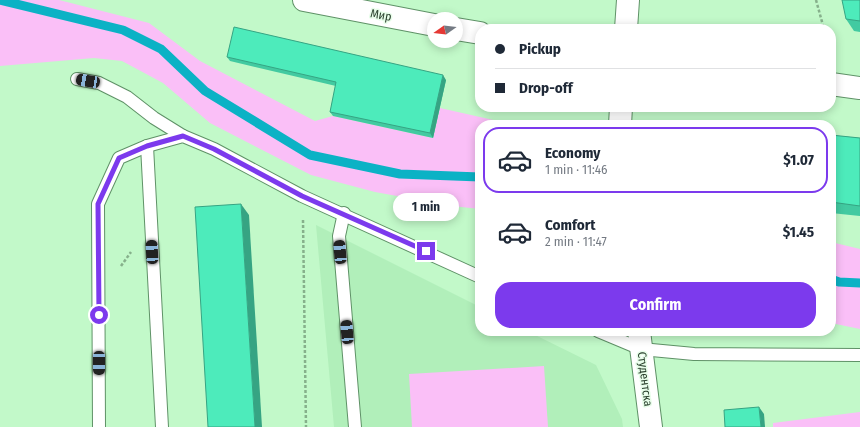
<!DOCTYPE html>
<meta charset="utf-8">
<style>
body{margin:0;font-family:"Fira Sans Condensed",sans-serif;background:#f2f2f3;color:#1f2937;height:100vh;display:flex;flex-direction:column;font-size:15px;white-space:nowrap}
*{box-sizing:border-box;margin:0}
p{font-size:13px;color:#747a83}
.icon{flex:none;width:22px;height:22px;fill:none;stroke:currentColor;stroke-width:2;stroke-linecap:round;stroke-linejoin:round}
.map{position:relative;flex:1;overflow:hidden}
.drawer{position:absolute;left:475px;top:120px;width:361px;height:216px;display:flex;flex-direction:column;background:#fff;border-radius:16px;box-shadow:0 2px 10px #0003}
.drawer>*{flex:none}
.hud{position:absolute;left:475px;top:24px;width:361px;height:88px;border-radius:16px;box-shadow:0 2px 10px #0003;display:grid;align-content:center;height:88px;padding:0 20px;background:#fff}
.needle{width:26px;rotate:256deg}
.tools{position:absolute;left:427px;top:12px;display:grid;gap:8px}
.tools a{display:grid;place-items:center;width:36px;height:36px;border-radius:50%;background:#fff;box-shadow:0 2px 10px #0003;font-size:20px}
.end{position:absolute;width:18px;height:18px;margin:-9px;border:5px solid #7c3aed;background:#fff;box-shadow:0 0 0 2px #fff}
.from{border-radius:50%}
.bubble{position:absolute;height:28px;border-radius:14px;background:#fff;box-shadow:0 2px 10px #0003;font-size:13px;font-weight:700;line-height:28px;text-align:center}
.car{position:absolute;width:12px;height:24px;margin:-12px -6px;border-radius:5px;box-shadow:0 0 3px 1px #0007;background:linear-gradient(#222 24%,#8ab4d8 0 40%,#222 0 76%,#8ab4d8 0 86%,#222 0)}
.hud b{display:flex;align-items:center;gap:14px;height:38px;font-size:15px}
.hud b+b{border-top:1px solid #e0e1e3}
.hud i{width:10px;height:10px;background:#1f2937}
ul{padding:7px 0 0;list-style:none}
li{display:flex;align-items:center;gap:12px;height:66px;margin:0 8px 6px;padding:0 12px;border:2px solid transparent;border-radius:16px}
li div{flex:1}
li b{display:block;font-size:15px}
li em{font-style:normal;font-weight:700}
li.active{border-color:#7c3aed}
li>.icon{width:36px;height:36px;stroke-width:1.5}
.primary-button{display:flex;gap:8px;margin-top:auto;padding:8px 20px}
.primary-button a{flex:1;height:46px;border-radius:16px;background:#7c3aed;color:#fff;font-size:16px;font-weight:700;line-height:46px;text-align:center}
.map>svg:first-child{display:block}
.built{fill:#b1efba}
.green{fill:#fabff7}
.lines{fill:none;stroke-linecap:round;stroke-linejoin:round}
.stream{stroke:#0bb2c5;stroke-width:9}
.service-casing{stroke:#5f9267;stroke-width:14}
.minor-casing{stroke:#5f9267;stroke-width:24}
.tertiary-casing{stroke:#5f9267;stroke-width:24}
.path{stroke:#86b08b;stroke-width:2.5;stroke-dasharray:3 2;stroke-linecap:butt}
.service{stroke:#fff;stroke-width:12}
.minor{stroke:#fff;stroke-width:22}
.tertiary{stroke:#fff;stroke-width:22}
.wall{fill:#42caa1}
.shaded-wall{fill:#36a483}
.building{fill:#4debbb;stroke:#36a483}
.route{stroke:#7c3aed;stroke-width:5}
.labels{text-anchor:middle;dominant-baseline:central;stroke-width:3;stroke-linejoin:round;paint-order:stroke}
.street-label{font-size:12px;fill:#283e2b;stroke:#e7fde9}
</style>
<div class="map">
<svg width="860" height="427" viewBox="0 0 860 427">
<rect width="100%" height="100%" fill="#c2f9c9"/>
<polygon class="built" points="316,225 480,307 480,331 527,331 596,365 622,419 623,427 334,427"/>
<g class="green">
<polygon points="0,0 59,0 149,23 200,61 315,121 333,116 433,138 440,108 516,125 480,125 480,209 452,206 375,192 311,175 210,123 163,83 122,61 94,58 0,66"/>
<polygon points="831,242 860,249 860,329 831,323"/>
<polygon points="544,366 548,427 412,427 409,374"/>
<polygon points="860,412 860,427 773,427 773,423"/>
</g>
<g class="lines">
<g class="stream">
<polyline points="0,0 123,30 161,49 205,91 310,155 400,174 480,177"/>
<polyline points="831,279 839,282 860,283"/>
</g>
<defs>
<g id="service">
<polyline points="77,79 99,83 127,97 154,118 183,136"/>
<polyline points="147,146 162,427"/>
<polyline points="344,213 339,236 355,427"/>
<polyline points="598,331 641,349 694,354 860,355"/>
<polyline points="99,427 98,204 119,158 147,146 183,136 214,149 302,196 480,277"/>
</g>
<g id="minor">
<polyline points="626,29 628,0"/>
<polyline points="620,125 621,107"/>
<polyline points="639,331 651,427"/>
</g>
<g id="tertiary">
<polyline points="304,0 434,25"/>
<polyline points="456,29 480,33"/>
<polyline points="831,84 860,88"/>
</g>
</defs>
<use href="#service" class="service-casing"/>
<use href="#minor" class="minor-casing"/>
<use href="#tertiary" class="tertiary-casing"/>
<g class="path">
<polyline points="816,0 824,29"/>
<polyline points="303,220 306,427"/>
<polyline points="121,266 131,252"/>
</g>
<use href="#service" class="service"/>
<use href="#minor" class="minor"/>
<use href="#tertiary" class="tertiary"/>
</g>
<g class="wall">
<polygon points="860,0 860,32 854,31 846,19"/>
<polygon points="227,57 446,80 433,138 333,116 330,112 336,86 230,61"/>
<polygon points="831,135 860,138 860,216 831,213"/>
</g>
<g class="shaded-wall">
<polygon points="443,75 446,80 433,138 430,133"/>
<polygon points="241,204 249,215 262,427 255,427"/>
<polygon points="759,407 764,414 765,427 761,427"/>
</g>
<g class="building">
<polygon points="842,0 860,0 860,21 846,19"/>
<polygon points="234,27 443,75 430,133 330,112 336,82 227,57"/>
<polygon points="831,135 860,138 860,206 831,202"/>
<polygon points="241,204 255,427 208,427 195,207"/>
<polygon points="759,407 761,427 725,427 724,410"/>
</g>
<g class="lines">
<polyline class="route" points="99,315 98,204 119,158 147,146 183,136 214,149 302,196 426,251"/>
</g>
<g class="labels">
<g class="street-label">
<text transform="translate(381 15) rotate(11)">Мир</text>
<text transform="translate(645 379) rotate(83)">Студентска</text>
</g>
</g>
</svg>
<div class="tools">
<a><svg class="needle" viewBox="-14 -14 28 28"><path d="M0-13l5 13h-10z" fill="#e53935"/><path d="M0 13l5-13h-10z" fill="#747a83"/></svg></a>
</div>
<i class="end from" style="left:99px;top:315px"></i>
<i class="end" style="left:426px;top:251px"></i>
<div class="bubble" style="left:393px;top:193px;width:66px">1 min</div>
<i class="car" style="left:88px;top:81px;rotate:280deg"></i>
<i class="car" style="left:152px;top:252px;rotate:357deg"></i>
<i class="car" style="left:340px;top:252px;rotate:355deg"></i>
<i class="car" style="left:347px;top:332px;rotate:355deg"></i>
<i class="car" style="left:99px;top:363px;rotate:180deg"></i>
<div class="hud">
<b><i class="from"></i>Pickup</b>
<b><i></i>Drop-off</b>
</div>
<section class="drawer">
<ul>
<li class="active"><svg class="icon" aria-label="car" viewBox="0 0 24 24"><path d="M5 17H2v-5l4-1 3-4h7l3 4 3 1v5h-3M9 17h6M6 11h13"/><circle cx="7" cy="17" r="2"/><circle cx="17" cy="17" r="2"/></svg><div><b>Economy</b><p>1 min · 11:46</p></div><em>$1.07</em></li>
<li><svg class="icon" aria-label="car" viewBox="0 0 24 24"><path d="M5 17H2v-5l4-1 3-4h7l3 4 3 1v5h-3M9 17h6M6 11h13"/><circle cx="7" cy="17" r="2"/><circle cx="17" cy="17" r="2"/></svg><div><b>Comfort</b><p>2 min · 11:47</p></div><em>$1.45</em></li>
</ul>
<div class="primary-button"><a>Confirm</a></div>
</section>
</div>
